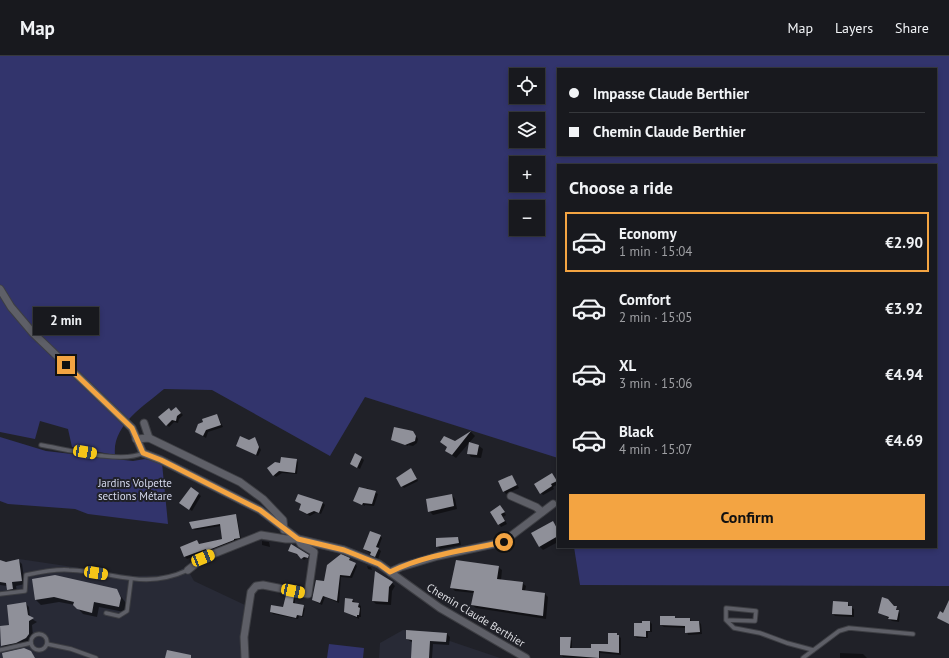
<!DOCTYPE html>
<meta charset="utf-8">
<style>
body{margin:0;font-family:"PT Sans",sans-serif;background:#212227;color:#f1f3f6;height:100vh;display:flex;flex-direction:column;font-size:15px;white-space:nowrap}
*{box-sizing:border-box;margin:0}
p{font-size:13px;color:#9fa0a4}
.icon{flex:none;width:22px;height:22px;fill:none;stroke:currentColor;stroke-width:2;stroke-linecap:round;stroke-linejoin:round}
.map{position:relative;flex:1;overflow:hidden}
.details{position:absolute;left:557px;top:108px;width:380px;height:384px;display:flex;flex-direction:column;background:#18191e;border-radius:0px;box-shadow:0 2px 6px #0003,0 0 0 1px #36383c}
.details>*{flex:none}
.guide{position:absolute;left:557px;top:12px;width:380px;height:88px;border-radius:0px;box-shadow:0 2px 6px #0003,0 0 0 1px #36383c;display:grid;align-content:center;height:88px;padding:0 12px;background:#18191e}
.buttons{position:absolute;left:509px;top:12px;display:grid;gap:8px}
.buttons a{display:grid;place-items:center;width:36px;height:36px;border-radius:0px;background:#18191e;box-shadow:0 2px 6px #0003,0 0 0 1px #36383c;font-size:20px}
.end{position:absolute;width:18px;height:18px;margin:-9px;border:5px solid #f3a442;background:#111;box-shadow:0 0 0 2px #111}
.from{border-radius:50%}
.bubble{position:absolute;height:28px;border-radius:0px;background:#18191e;box-shadow:0 2px 6px #0003,0 0 0 1px #36383c;font-size:13px;font-weight:700;line-height:28px;text-align:center}
.car{position:absolute;width:12px;height:24px;margin:-12px -6px;border-radius:5px;box-shadow:0 0 3px 1px #0007;background:linear-gradient(#f5c518 24%,#345 0 40%,#f5c518 0 76%,#345 0 86%,#f5c518 0)}
.guide b{display:flex;align-items:center;gap:14px;height:38px;font-size:15px}
.guide b+b{border-top:1px solid #36383c}
.guide i{width:10px;height:10px;background:#f1f3f6}
ul{padding:0;list-style:none}
li{display:flex;align-items:center;gap:12px;height:60px;margin:0 8px 6px;padding:0 4px;border:2px solid transparent;border-radius:0px}
li div{flex:1}
li b{display:block;font-size:15px}
li em{font-style:normal;font-weight:700}
li.on{border-color:#f3a442}
li>.icon{width:36px;height:36px;stroke-width:1.5}
h2{padding:0 12px;font-size:18px;line-height:48px}
.cta{display:flex;gap:8px;margin-top:auto;padding:8px 12px}
.cta a{flex:1;height:46px;border-radius:0px;background:#f3a442;color:#111;font-size:16px;font-weight:700;line-height:46px;text-align:center}
header{display:flex;align-items:center;gap:24px;box-sizing:border-box;height:56px;padding:0 20px;background:#18191e;border-bottom:1px solid #36383c}
header strong{font-size:19px}
nav{display:flex;gap:22px;margin-inline-start:auto;font-size:14px}
.map>svg:first-child{display:block}
.built{fill:#282a36}
.green{fill:#32346c;fill-rule:evenodd}
.shadow{fill:#0007}
.building{fill:#8f9099}
.lines{fill:none;stroke-linecap:round;stroke-linejoin:round}
.lane-casing{stroke:#3d3e43;stroke-width:5.5}
.street-casing{stroke:#3d3e43;stroke-width:9}
.lane{stroke:#5e5f67;stroke-width:3.5}
.street{stroke:#5e5f67;stroke-width:7}
.route{stroke:#f3a442;stroke-width:5}
.labels{text-anchor:middle;dominant-baseline:central;stroke-width:4;stroke-linejoin:round;paint-order:stroke}
.park-label{font-size:11px;fill:#d5d9ed;stroke:#202128}
.street-label{font-size:11px;fill:#dedfe4;stroke:#202128}
</style>
<header>
<strong>Map</strong>
<nav><a>Map</a><a>Layers</a><a>Share</a></nav>
</header>
<div class="map">
<svg width="949" height="602" viewBox="0 0 949 602">
<rect width="100%" height="100%" fill="#202128"/>
<g class="built">
<polygon points="19,503 134,520 170,519 186,511 194,525 245,549 240,579 242,602 0,602 0,504 6,506"/>
<polygon points="403,574 447,577 447,584 500,602 379,602 380,587"/>
</g>
<g class="green">
<path d="M0,0H949V530L580,529L574,491H936V109H558V402L365,341L330,400L212,334L164,333C144,350 112,369 115,399L72,391L68,373L40,365L35,383L0,376ZM558,13H936V99H558ZM516,19H538V41H516ZM516,63H538V85H516ZM516,107H538V129H516ZM516,151H538V173H516Z"/>
<polygon points="0,381 46,395 115,403 133,405 145,403 162,407 168,468 88,458 75,453 8,448 0,445"/>
<polygon points="329,588 364,592 363,602 327,602"/>
</g>
<g class="shadow">
<polygon points="176,352 183,359 179,363 178,367 174,366 169,371 160,361 171,356"/>
<polygon points="217,359 223,371 208,376 206,382 196,376"/>
<polygon points="471,376 475,380 456,402 446,395 455,386"/>
<polygon points="415,379 418,383 417,387 413,390 408,389 408,390 392,384"/>
<polygon points="255,382 261,394 258,400 237,390"/>
<polygon points="470,387 479,390 483,393 481,402 471,401 468,397"/>
<polygon points="355,398 364,404 360,413 351,408"/>
<polygon points="296,404 298,406 297,418 282,417 276,421 274,419 281,408"/>
<polygon points="413,415 418,425 404,432 402,430"/>
<polygon points="512,420 519,432 506,438 504,435"/>
<polygon points="554,421 558,428 553,431 554,433 543,439 541,437"/>
<polygon points="367,432 378,438 374,450 365,449 365,450 355,445"/>
<polygon points="198,438 201,440 192,455 183,449"/>
<polygon points="299,439 323,447 325,449 321,458 317,456 310,460 302,456 300,454 302,449 296,445"/>
<polygon points="452,439 455,443 457,453 433,459 429,455"/>
<polygon points="500,450 506,459 503,461 507,468 501,471 499,468"/>
<polygon points="235,459 237,461 241,483 235,484 236,486 209,497 207,495 187,503 185,501 181,491 197,485 200,489 223,483 221,470 195,474 192,472"/>
<polygon points="553,466 558,472 558,486 543,494 539,490"/>
<polygon points="380,480 382,482 378,493 381,495 378,503 364,493"/>
<polygon points="458,482 460,484 461,489 440,493 437,490"/>
<polygon points="262,485 269,486 270,491 262,489"/>
<polygon points="289,495 308,499 310,504 307,502 304,504 300,500"/>
<polygon points="350,503 351,506 357,510 352,522 341,521 339,547 325,541 322,549 316,546 313,544 325,526"/>
<polygon points="0,505 6,507 19,505 22,508 25,528 16,530 17,536 12,537 7,530 0,529"/>
<polygon points="367,510 371,511 372,514 368,513"/>
<polygon points="498,511 502,514 501,524 522,527 526,530 525,535 545,538 548,541 546,563 476,552 472,549 474,537 455,535 451,531"/>
<polygon points="33,524 116,534 126,547 124,556 99,551 97,561 83,558 75,549 59,546 41,549 36,544"/>
<polygon points="392,527 395,530 392,535 391,549 376,548 373,545"/>
<polygon points="293,541 295,543 295,548 305,552 303,561 299,560 298,563 273,558 271,556 284,552"/>
<polygon points="352,544 361,550 361,561 359,561 359,563 345,556"/>
<polygon points="834,546 848,547 850,551 854,553 854,561 835,560 833,558"/>
<polygon points="25,547 29,551 30,562 37,566 32,569 33,580 30,585 20,590 5,594 2,590 0,571 10,569"/>
<polygon points="894,551 900,557 899,566 892,565 880,556"/>
<polygon points="674,561 677,563 690,563 692,566 699,566 701,568 702,578 688,579 686,572 664,571 661,569"/>
<polygon points="650,566 652,568 652,576 648,576 648,582 637,582 635,580 643,568"/>
<polygon points="447,578 450,581 449,589 433,588 432,602 412,602 413,587 407,583"/>
<polygon points="616,578 621,582 621,599 600,597 600,602 581,602 563,601 561,598 570,582 572,585 572,593 592,593 609,589"/>
<polygon points="840,597 863,598 867,602 840,602"/>
</g>
<g class="building">
<polygon points="176,351 181,357 177,360 176,365 172,364 166,370 158,361 169,352 171,355"/>
<polygon points="217,358 221,369 206,374 203,380 195,376 198,368 203,366 202,363"/>
<polygon points="394,371 413,375 416,380 415,385 405,389 391,384"/>
<polygon points="471,375 452,399 445,395 447,391 440,386 444,380 455,385"/>
<polygon points="240,380 249,384 255,381 259,391 256,399 236,390"/>
<polygon points="469,386 479,389 477,399 467,398"/>
<polygon points="355,397 362,401 357,412 350,408"/>
<polygon points="281,401 297,403 295,417 279,415 273,420 267,412 275,406 280,407"/>
<polygon points="411,412 417,423 401,431 396,422"/>
<polygon points="552,417 557,425 551,428 552,430 540,438 534,428"/>
<polygon points="512,419 517,429 503,436 498,425"/>
<polygon points="191,431 199,437 189,454 179,447"/>
<polygon points="359,431 376,435 372,448 363,447 362,449 353,445"/>
<polygon points="298,438 323,446 319,457 314,455 307,458 299,454 301,448 295,445"/>
<polygon points="452,438 454,450 428,456 426,443"/>
<polygon points="500,449 505,456 501,458 505,465 498,469 490,456"/>
<polygon points="236,458 240,482 234,483 234,484 206,495 206,493 184,501 180,491 197,484 199,488 222,483 220,468 192,473 189,466"/>
<polygon points="553,465 558,474 558,480 539,491 531,477"/>
<polygon points="370,475 381,479 376,491 379,492 375,501 370,499 371,496 363,493"/>
<polygon points="458,481 459,487 436,491 436,482"/>
<polygon points="291,488 309,499 308,502 304,501 301,503 297,498 288,495"/>
<polygon points="341,498 350,502 349,504 356,507 350,520 340,519 337,545 323,540 320,547 312,544 316,524 324,525 327,509"/>
<polygon points="19,503 22,525 12,526 13,533 7,534 6,527 0,526 0,504 6,506"/>
<polygon points="456,504 499,510 497,523 523,526 522,534 545,537 543,560 471,549 474,535 450,532"/>
<polygon points="375,515 393,526 389,531 388,546 372,545"/>
<polygon points="55,519 117,533 121,542 119,551 94,546 92,557 77,553 73,549 74,546 54,541 35,544 32,523"/>
<polygon points="286,539 294,540 293,547 304,549 302,560 297,559 296,562 270,556 271,549 283,551"/>
<polygon points="882,541 888,543 894,550 897,550 896,554 899,554 897,564 888,563 889,561 878,557"/>
<polygon points="345,542 353,543 352,546 359,547 358,551 360,552 359,559 357,559 357,561 344,556"/>
<polygon points="949,544 949,568 937,562 940,555 943,557"/>
<polygon points="833,545 848,546 848,550 852,550 852,559 832,558"/>
<polygon points="26,546 28,559 34,562 29,565 29,578 26,582 16,587 1,590 0,570 9,569 7,549"/>
<polygon points="660,560 675,560 675,562 690,562 690,565 699,565 700,576 685,577 685,570 660,569"/>
<polygon points="642,565 650,565 650,575 646,575 646,581 634,580 634,567 642,567"/>
<polygon points="406,574 447,577 446,586 430,585 429,602 411,602 412,584 406,583"/>
<polygon points="608,577 617,577 617,579 619,579 619,597 599,595 599,602 560,599 560,581 571,581 570,592 591,592 591,588 608,588"/>
<polygon points="24,592 31,595 35,602 3,602 2,597"/>
<polygon points="167,594 191,599 191,602 165,602"/>
</g>
<g class="lines">
<defs>
<g id="lane">
<path d="M41,389C65,393 122,408 143,397"/>
<path d="M0,538L25,535L26,519C40,516 55,513 69,514C114,515 142,535 188,514"/>
<polyline points="106,557 119,560 127,555 131,524"/>
<polyline points="726,564 755,565 756,555 726,552 726,564 734,572 760,577 787,587 813,594"/>
<circle cx="39" cy="586" r="8"/>
<polyline points="47,588 71,593 96,602"/>
<polyline points="0,594 31,587"/>
<polyline points="803,602 839,575 849,572 913,578"/>
</g>
<g id="street">
<polyline points="0,233 11,251 33,277 132,372 143,397 161,404 260,454 298,483 344,494 379,508 440,552 526,602"/>
<polyline points="144,367 149,382"/>
<polyline points="136,383 149,382 240,426 263,443 283,464 284,474"/>
<polyline points="511,440 536,451 542,456"/>
<polyline points="188,514 203,502 261,479 286,483 298,483"/>
<polyline points="390,516 401,511 438,500 503,486 553,448"/>
<polyline points="245,602 244,581 251,536 256,530 263,529 308,538 314,496 301,488 298,483"/>
</g>
</defs>
<use href="#lane" class="lane-casing"/>
<use href="#street" class="street-casing"/>
<use href="#lane" class="lane"/>
<use href="#street" class="street"/>
</g>
<g class="lines">
<path class="route" d="M66,309L132,372L143,397L161,404L260,454L298,483L344,494L379,508L390,516C424,499 466,494 504,486"/>
</g>
<g class="labels">
<g class="park-label">
<text x="135" y="427">Jardins Volpette<tspan x="135" dy="13">sections Métare</tspan></text>
</g>
<g class="street-label">
<text transform="translate(476 559) rotate(31)">Chemin Claude Berthier</text>
</g>
</g>
</svg>
<div class="buttons">
<a><svg class="icon" aria-label="locate" viewBox="0 0 24 24"><circle cx="12" cy="12" r="6"/><path d="M12 2v4M12 18v4M2 12h4M18 12h4"/></svg></a>
<a><svg class="icon" aria-label="layers" viewBox="0 0 24 24"><path d="M12 4l9 5-9 5-9-5zM3 14l9 5 9-5"/></svg></a>
<a>+</a>
<a>−</a>
</div>
<i class="end from" style="left:504px;top:486px"></i>
<i class="end" style="left:66px;top:309px"></i>
<div class="bubble" style="left:33px;top:251px;width:66px">2 min</div>
<i class="car" style="left:85px;top:396px;rotate:100deg"></i>
<i class="car" style="left:203px;top:502px;rotate:68deg"></i>
<i class="car" style="left:96px;top:517px;rotate:99deg"></i>
<i class="car" style="left:293px;top:535px;rotate:102deg"></i>
<div class="guide">
<b><i class="from"></i>Impasse Claude Berthier</b>
<b><i></i>Chemin Claude Berthier</b>
</div>
<section class="details">
<h2>Choose a ride</h2>
<ul>
<li class="on"><svg class="icon" aria-label="car" viewBox="0 0 24 24"><path d="M5 17H2v-5l4-1 3-4h7l3 4 3 1v5h-3M9 17h6M6 11h13"/><circle cx="7" cy="17" r="2"/><circle cx="17" cy="17" r="2"/></svg><div><b>Economy</b><p>1 min · 15:04</p></div><em>€2.90</em></li>
<li><svg class="icon" aria-label="car" viewBox="0 0 24 24"><path d="M5 17H2v-5l4-1 3-4h7l3 4 3 1v5h-3M9 17h6M6 11h13"/><circle cx="7" cy="17" r="2"/><circle cx="17" cy="17" r="2"/></svg><div><b>Comfort</b><p>2 min · 15:05</p></div><em>€3.92</em></li>
<li><svg class="icon" aria-label="car" viewBox="0 0 24 24"><path d="M5 17H2v-5l4-1 3-4h7l3 4 3 1v5h-3M9 17h6M6 11h13"/><circle cx="7" cy="17" r="2"/><circle cx="17" cy="17" r="2"/></svg><div><b>XL</b><p>3 min · 15:06</p></div><em>€4.94</em></li>
<li><svg class="icon" aria-label="car" viewBox="0 0 24 24"><path d="M5 17H2v-5l4-1 3-4h7l3 4 3 1v5h-3M9 17h6M6 11h13"/><circle cx="7" cy="17" r="2"/><circle cx="17" cy="17" r="2"/></svg><div><b>Black</b><p>4 min · 15:07</p></div><em>€4.69</em></li>
</ul>
<div class="cta"><a>Confirm</a></div>
</section>
</div>
